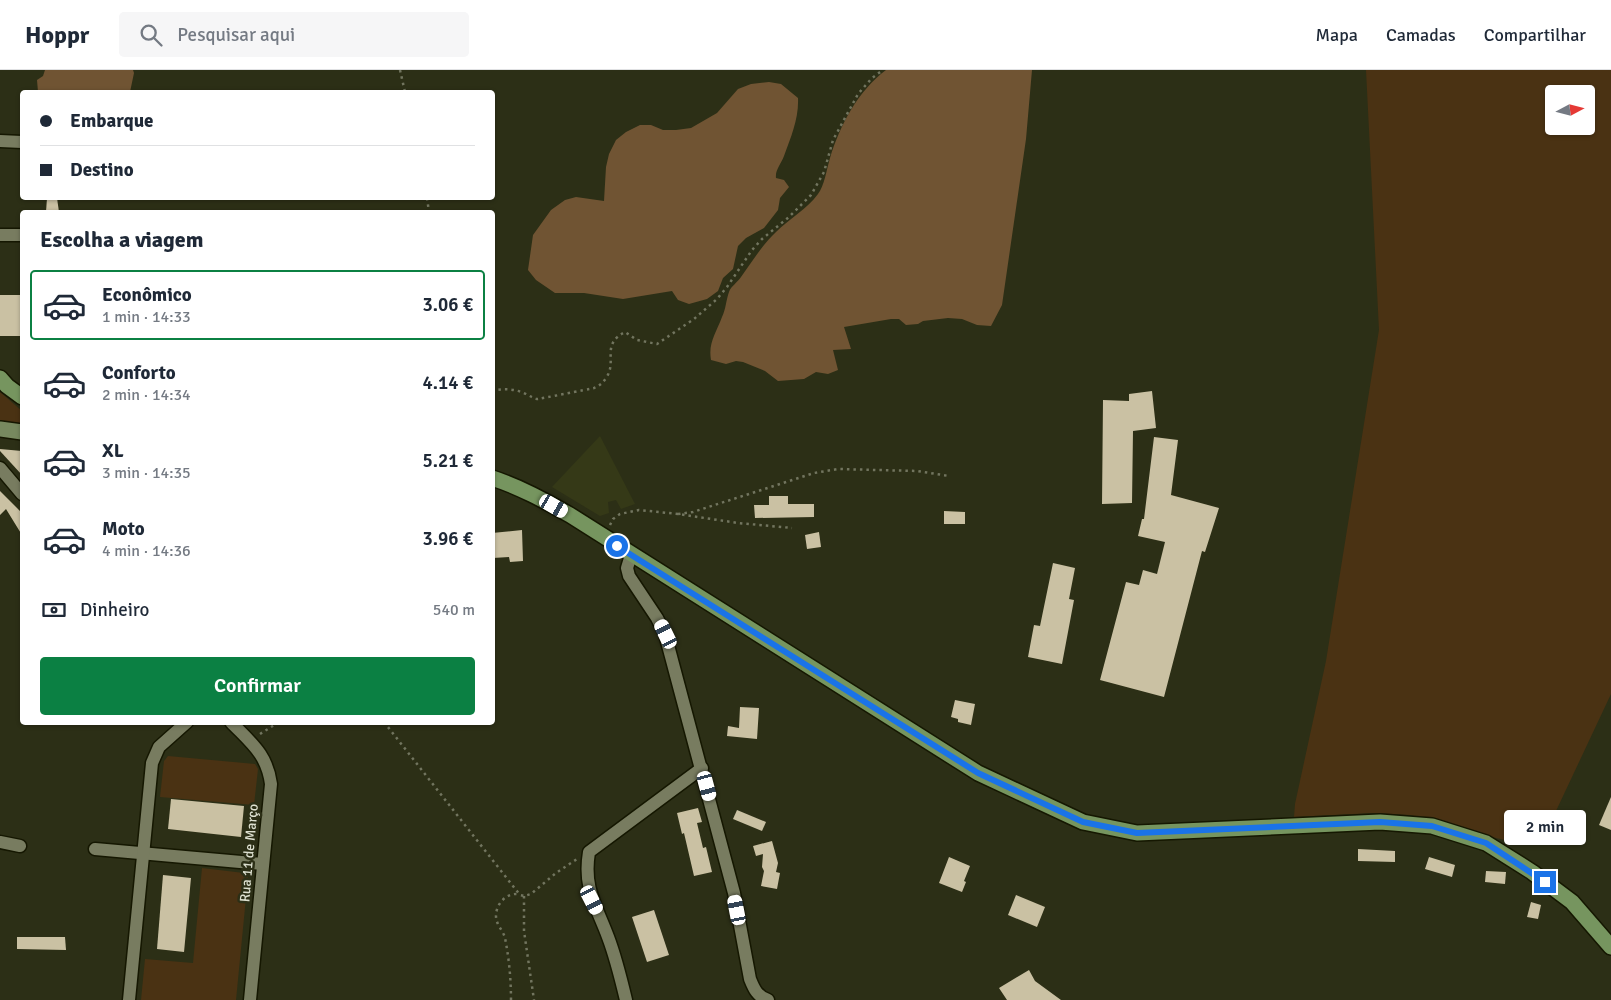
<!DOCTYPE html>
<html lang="pt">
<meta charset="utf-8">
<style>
body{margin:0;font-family:Signika,sans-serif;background:#f6f6f7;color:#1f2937;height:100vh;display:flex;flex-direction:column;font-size:19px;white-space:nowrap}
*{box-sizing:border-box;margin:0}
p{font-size:16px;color:#747a83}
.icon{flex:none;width:28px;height:28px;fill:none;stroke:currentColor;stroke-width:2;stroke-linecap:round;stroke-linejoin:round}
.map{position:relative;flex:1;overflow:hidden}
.sheet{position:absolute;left:20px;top:140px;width:475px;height:515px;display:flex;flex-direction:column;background:#fff;border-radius:5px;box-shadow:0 1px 4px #0004}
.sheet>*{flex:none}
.hud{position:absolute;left:20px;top:20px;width:475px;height:110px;border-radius:5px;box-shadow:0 1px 4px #0004;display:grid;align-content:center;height:110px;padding:0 20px;background:#fff}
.needle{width:32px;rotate:83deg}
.fabs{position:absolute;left:1545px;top:15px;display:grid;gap:10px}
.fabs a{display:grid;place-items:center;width:50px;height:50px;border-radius:5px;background:#fff;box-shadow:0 1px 4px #0004;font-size:25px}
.end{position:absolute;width:22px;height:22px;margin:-11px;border:6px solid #1a73e8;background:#fff;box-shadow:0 0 0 2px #fff}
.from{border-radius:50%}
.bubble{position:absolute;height:35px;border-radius:5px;background:#fff;box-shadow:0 1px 4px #0004;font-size:16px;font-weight:600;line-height:35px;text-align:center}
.car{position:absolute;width:15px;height:30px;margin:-15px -8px;border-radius:6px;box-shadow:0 0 4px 1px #0007;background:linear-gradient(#fff 24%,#345 0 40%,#fff 0 76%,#345 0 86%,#fff 0)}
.hud b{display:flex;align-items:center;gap:18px;height:48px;font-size:19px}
.hud b+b{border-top:1px solid #e0e1e3}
.hud i{width:12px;height:12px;background:#1f2937}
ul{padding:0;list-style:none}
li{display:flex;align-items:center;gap:15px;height:70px;margin:0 10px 8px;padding:0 10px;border:2px solid transparent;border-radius:5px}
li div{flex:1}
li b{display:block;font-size:19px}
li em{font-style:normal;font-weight:600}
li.active{border-color:#0b8043}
li>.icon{width:45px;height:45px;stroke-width:1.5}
h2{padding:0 20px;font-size:22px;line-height:60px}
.pay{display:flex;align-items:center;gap:12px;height:55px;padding:0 20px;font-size:19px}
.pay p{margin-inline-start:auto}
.cta{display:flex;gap:10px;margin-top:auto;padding:10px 20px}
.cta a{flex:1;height:58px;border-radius:5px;background:#0b8043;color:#fff;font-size:20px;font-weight:600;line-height:58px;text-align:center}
header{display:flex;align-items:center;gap:30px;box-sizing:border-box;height:70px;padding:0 25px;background:#fff;border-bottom:1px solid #e0e1e3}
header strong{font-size:24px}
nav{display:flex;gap:28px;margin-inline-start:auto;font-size:18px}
.search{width:350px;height:45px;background:#f6f6f7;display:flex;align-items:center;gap:12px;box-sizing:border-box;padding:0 18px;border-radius:5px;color:#747a83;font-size:19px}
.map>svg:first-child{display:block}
.built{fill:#353917}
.green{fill:#4a3213;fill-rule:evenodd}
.forest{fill:#705433}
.building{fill:#cac1a3}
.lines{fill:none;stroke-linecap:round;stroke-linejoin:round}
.street-casing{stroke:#151701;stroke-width:15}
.secondary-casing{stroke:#151701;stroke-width:18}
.primary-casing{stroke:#151701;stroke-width:18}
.path{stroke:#72755f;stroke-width:2.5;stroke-dasharray:2.5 4;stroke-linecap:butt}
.street{stroke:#787c60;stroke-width:12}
.secondary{stroke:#77895f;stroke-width:15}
.primary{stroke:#76955f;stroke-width:15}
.route{stroke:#1a73e8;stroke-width:6}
.labels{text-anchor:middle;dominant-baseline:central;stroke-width:5;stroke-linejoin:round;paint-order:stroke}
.street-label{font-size:14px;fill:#dde0d0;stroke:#2c2f16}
</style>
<header>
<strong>Hoppr</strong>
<div class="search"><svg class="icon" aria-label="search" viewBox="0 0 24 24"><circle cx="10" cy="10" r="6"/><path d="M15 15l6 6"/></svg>Pesquisar aqui</div>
<nav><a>Mapa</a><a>Camadas</a><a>Compartilhar</a></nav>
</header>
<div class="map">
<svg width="1611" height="930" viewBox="0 0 1611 930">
<rect width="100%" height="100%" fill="#2c2f16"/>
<polygon class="built" points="600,366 635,434 621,439 616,430 608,432 609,443 600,446 552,417"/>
<g class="green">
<path d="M1366,0H1611V624L1548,758L1518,773L1483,765L1447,753L1410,745L1373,743L1294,747L1295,734L1326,591L1379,260ZM1554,24H1586V56H1554Z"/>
<polygon points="0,322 22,341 22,356 0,353"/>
<polygon points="168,686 255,694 258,699 254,735 160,727 164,691"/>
<polygon points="202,798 244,803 248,807 236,930 141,930 145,889 193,893"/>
</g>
<g class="forest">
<polygon points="45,0 133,0 134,3 130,22 38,22 37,10 43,6"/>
<path d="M886,0H1032L1026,69L1002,235L991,256L977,255L962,249L948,248L923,251L918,254L906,255L899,249H891L844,257L851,279L833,280L838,300L828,304L816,302L804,309L778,311L765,301L743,292L736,291L726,294L711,290C708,273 716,263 722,247C726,239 726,230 729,222C731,216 738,212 741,207C752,192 762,175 776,162C789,149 807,139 818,124C824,117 827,98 830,88C840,55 858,21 886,0Z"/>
<path d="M769,12L781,14L798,28C799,48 791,67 784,86C781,94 775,100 776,108L784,110L789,117L780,128L778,140L764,158L746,168L738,176L733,199L723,208L718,221L707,229L689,234L678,230L672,221L623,229L584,223H555L536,210L528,200L533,165L551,140L565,130L576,127L604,131L606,97L609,84L616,70L626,62L640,55H651L663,60H676L691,58L717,43L738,19L751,14Z"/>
</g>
<g class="building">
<polygon points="47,128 57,128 59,142 46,142"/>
<rect x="0" y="225" width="22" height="41"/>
<polygon points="1152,321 1156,358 1133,361 1132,433 1102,434 1103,330 1129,331 1129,324"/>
<polygon points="1154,367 1178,370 1171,425 1219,438 1205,482 1202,481 1164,627 1100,610 1126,512 1139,515 1143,500 1157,504 1165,472 1138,466 1142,449 1144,449"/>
<polygon points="0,379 22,381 22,405 0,381"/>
<polygon points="0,421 22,443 22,465 6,439 0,445"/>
<polygon points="769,426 788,426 788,434 814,434 814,447 755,448 754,435 769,435"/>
<polygon points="944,441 965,442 965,454 944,454"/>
<polygon points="522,460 523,491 510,492 509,487 493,488 492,463"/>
<polygon points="819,462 821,477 807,479 805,465"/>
<polygon points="1053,493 1075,498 1069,529 1074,530 1062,594 1028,587 1034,555 1040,556"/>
<polygon points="955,630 975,634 971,655 958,652 958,649 951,647"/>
<polygon points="740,637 759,638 757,669 727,666 728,656 739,658"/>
<polygon points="1611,727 1611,760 1599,755"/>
<polygon points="171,729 244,736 241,767 168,759"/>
<polygon points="698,738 702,752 697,753 703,778 706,777 712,802 694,806 684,763 682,764 677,743"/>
<polygon points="737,740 766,752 762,761 733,749"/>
<polygon points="772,771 778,793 776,802 780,803 777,819 761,816 764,801 762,797 763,784 756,786 753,776"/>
<polygon points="1358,779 1395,781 1395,792 1358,791"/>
<polygon points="949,787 970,796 964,811 966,812 962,822 939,813"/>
<polygon points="1429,787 1455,795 1452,807 1425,799"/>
<polygon points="1486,801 1506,802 1505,814 1485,812"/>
<polygon points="163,805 191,808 184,882 157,879"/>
<polygon points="1016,825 1045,837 1037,857 1008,845"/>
<polygon points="1531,832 1541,835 1538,849 1527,847"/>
<polygon points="654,840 669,885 647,892 632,847"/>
<polygon points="17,867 65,867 66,880 17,879"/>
<polygon points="1029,900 1035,911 1061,930 1007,930 999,918"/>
</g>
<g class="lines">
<defs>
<g id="street">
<polyline points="0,71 22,72"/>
<polyline points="0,165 22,165"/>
<polyline points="0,398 22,424"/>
<path d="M631,485L627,498L629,506L657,548L665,564L734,823L750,909C754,919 757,926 768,930"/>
<path d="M231,652C251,673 267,684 271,714L250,930"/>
<polyline points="0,772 20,776"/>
<polyline points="95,779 263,794"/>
<polyline points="129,930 152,693 159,677 187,652"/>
<path d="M626,930C621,909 616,888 608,867C596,835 583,818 589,782L702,698"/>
</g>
<polyline id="secondary" points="0,359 22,362"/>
<g id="primary">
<polyline points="0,308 7,316 22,327"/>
<path d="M492,408C520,417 545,431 570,445L978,703L1083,752L1137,763L1380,752L1432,756L1486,773L1532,802L1572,832L1611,877"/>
</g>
</defs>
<use href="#street" class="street-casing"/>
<use href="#secondary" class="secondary-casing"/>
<use href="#primary" class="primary-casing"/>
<g class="path">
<polyline points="400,0 405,22"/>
<polyline points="427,128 429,142"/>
<path d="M492,321C504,318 516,319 526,324C530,326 533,328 537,329C540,329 589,319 594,318C599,316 603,313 606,308C618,291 600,275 625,262L637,270L657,274L694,249L717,229L727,217L752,180L762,169L789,147L811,125L824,102L833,70L858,24L872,8L883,0"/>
<polyline points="678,444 693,442 814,403 838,399 917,401 949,406"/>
<polyline points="610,455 613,449 620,444 639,440 678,444 738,453 792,458"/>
<polyline points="384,652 520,825 524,826 531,824 556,803 577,789"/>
<polyline points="260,664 279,652"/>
<polyline points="524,826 524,861 534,930"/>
<path d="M511,930C511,909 509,888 505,868C503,860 496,855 496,846C496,834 506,823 518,824"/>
</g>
<use href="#street" class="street"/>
<use href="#secondary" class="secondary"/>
<use href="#primary" class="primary"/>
</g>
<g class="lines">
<polyline class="route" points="617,476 978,703 1083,752 1137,763 1380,752 1432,756 1486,773 1545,812"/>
</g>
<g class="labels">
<g class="street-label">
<text transform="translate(249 783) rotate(-85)">Rua 11 de Março</text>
</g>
</g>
</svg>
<div class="fabs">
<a><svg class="needle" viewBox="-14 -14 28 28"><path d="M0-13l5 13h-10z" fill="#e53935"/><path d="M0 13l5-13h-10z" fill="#747a83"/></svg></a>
</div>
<i class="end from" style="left:617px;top:476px"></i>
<i class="end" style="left:1545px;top:812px"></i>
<div class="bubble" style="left:1504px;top:740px;width:82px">2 min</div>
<i class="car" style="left:554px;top:436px;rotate:120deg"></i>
<i class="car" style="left:666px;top:564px;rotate:334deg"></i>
<i class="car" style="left:707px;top:716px;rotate:165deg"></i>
<i class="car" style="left:592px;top:830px;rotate:153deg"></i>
<i class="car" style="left:737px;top:840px;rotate:349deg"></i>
<div class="hud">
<b><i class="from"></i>Embarque</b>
<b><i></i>Destino</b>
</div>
<section class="sheet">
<h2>Escolha a viagem</h2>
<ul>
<li class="active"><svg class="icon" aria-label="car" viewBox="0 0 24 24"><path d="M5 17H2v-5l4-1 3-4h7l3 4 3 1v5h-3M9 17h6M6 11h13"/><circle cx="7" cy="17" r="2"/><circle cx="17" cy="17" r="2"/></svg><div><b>Econômico</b><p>1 min · 14:33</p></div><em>3.06 €</em></li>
<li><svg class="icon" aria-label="car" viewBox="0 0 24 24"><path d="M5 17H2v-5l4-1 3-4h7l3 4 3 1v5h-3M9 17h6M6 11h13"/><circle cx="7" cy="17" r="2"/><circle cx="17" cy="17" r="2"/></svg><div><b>Conforto</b><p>2 min · 14:34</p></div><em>4.14 €</em></li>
<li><svg class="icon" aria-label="car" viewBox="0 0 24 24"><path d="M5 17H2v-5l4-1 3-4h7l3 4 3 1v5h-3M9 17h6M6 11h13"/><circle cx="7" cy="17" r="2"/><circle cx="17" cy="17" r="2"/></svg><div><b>XL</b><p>3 min · 14:35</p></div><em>5.21 €</em></li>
<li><svg class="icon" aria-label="car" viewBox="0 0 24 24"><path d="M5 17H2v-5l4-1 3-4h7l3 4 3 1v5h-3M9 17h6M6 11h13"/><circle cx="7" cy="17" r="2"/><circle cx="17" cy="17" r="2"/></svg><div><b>Moto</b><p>4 min · 14:36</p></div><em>3.96 €</em></li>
</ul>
<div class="pay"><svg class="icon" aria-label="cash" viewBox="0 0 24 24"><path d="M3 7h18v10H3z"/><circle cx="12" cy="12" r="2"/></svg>Dinheiro<p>540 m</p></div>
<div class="cta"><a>Confirmar</a></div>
</section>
</div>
